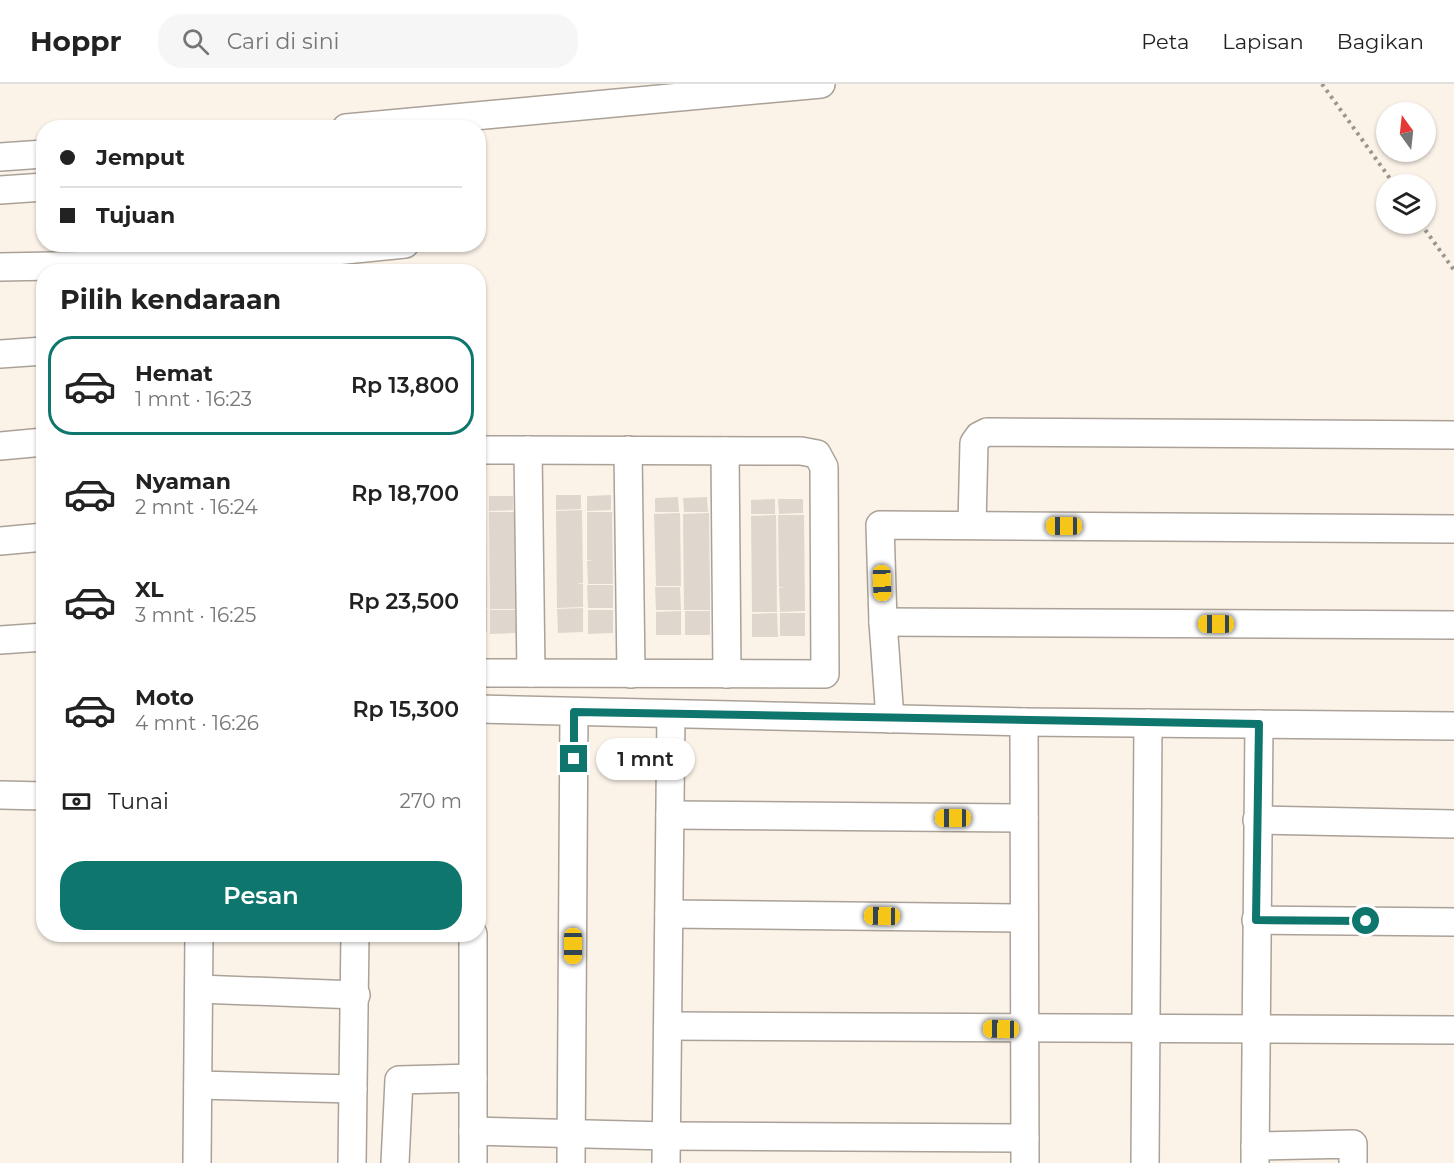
<!DOCTYPE html>
<html lang="id">
<meta charset="utf-8">
<style>
body{margin:0;font-family:Montserrat,sans-serif;background:#f6f6f6;color:#222;height:100vh;display:flex;flex-direction:column;font-size:22px;white-space:nowrap}
*{box-sizing:border-box;margin:0}
p{font-size:20px;color:#767676}
.icon{flex:none;width:33px;height:33px;fill:none;stroke:currentColor;stroke-width:2;stroke-linecap:round;stroke-linejoin:round}
.map{position:relative;flex:1;overflow:hidden}
.side{position:absolute;left:36px;top:180px;width:450px;height:678px;display:flex;flex-direction:column;background:#fff;border-radius:24px;box-shadow:0 2px 4px #0004}
.side>*{flex:none}
.guide{position:absolute;left:36px;top:36px;width:450px;height:132px;border-radius:24px;box-shadow:0 2px 4px #0004;display:grid;align-content:center;height:132px;padding:0 24px;background:#fff}
.needle{width:39px;rotate:345deg}
.controls{position:absolute;left:1376px;top:18px;display:grid;gap:12px}
.controls a{display:grid;place-items:center;width:60px;height:60px;border-radius:50%;background:#fff;box-shadow:0 2px 4px #0004;font-size:30px}
.end{position:absolute;width:27px;height:27px;margin:-14px;border:8px solid #0f766e;background:#fff;box-shadow:0 0 0 3px #fff}
.from{border-radius:50%}
.bubble{position:absolute;height:42px;border-radius:21px;background:#fff;box-shadow:0 2px 4px #0004;font-size:20px;font-weight:600;line-height:42px;text-align:center}
.car{position:absolute;width:18px;height:36px;margin:-18px -9px;border-radius:8px;box-shadow:0 0 4px 2px #0007;background:linear-gradient(#f5c518 24%,#345 0 40%,#f5c518 0 76%,#345 0 86%,#f5c518 0)}
.guide b{display:flex;align-items:center;gap:21px;height:57px;font-size:22px}
.guide b+b{border-top:2px solid #e0e0e0}
.guide i{width:15px;height:15px;background:#222}
ul{padding:0;list-style:none}
li{display:flex;align-items:center;gap:18px;height:99px;margin:0 12px 9px;padding:0 12px;border:3px solid transparent;border-radius:24px}
li div{flex:1}
li b{display:block;font-size:22px}
li em{font-style:normal;font-weight:600}
li.active{border-color:#0f766e}
li>.icon{width:54px;height:54px;stroke-width:1.5}
h2{padding:0 24px;font-size:27px;line-height:72px}
.pay{display:flex;align-items:center;gap:15px;height:66px;padding:0 24px;font-size:22px}
.pay p{margin-inline-start:auto}
.action{display:flex;gap:12px;margin-top:auto;padding:12px 24px}
.action a{flex:1;height:69px;border-radius:24px;background:#0f766e;color:#fff;font-size:24px;font-weight:600;line-height:69px;text-align:center}
header{display:flex;align-items:center;gap:36px;box-sizing:border-box;height:84px;padding:0 30px;background:#fff;border-bottom:2px solid #e0e0e0}
header strong{font-size:28px}
nav{display:flex;gap:33px;margin-inline-start:auto;font-size:21px}
.search{width:420px;height:54px;background:#f6f6f6;display:flex;align-items:center;gap:15px;box-sizing:border-box;padding:0 21px;border-radius:24px;color:#767676;font-size:22px}
.map>svg:first-child{display:block}
.building{fill:#dfd7cd}
.lines{fill:none;stroke-linecap:round;stroke-linejoin:round}
.minor-casing{stroke:#aaa198;stroke-width:30}
.path{stroke:#9b958e;stroke-width:4;stroke-dasharray:3 4.5;stroke-linecap:butt}
.minor{stroke:#fff;stroke-width:27}
.route{stroke:#0f766e;stroke-width:8}
</style>
<header>
<strong>Hoppr</strong>
<div class="search"><svg class="icon" aria-label="search" viewBox="0 0 24 24"><circle cx="10" cy="10" r="6"/><path d="M15 15l6 6"/></svg>Cari di sini</div>
<nav><a>Peta</a><a>Lapisan</a><a>Bagikan</a></nav>
</header>
<div class="map">
<svg width="1454" height="1079" viewBox="0 0 1454 1079">
<rect width="100%" height="100%" fill="#fbf2e8"/>
<g class="building">
<rect x="478" y="411" width="7" height="15"/>
<polygon points="556,411 581,411 581,425 556,426"/>
<polygon points="611,411 611,426 587,427 587,412"/>
<polygon points="489,412 513,412 513,426 489,427"/>
<polygon points="678,413 679,428 655,428 655,414"/>
<polygon points="707,413 708,428 684,428 683,414"/>
<polygon points="775,415 775,430 751,430 751,416"/>
<polygon points="778,415 803,415 803,429 779,430"/>
<polygon points="582,426 583,499 576,499 583,500 583,523 557,524 556,427"/>
<polygon points="478,427 486,427 487,524 478,524"/>
<polygon points="489,428 514,428 515,525 490,525"/>
<polygon points="587,428 612,428 613,500 588,500 587,477 594,477 587,476"/>
<polygon points="680,429 681,502 656,502 654,430"/>
<polygon points="709,429 710,502 703,502 710,502 710,526 684,526 683,430"/>
<polygon points="776,431 777,528 752,528 751,432"/>
<polygon points="778,431 804,431 805,527 780,528 779,504 786,503 779,503"/>
<polygon points="587,501 613,501 613,524 588,524"/>
<polygon points="655,503 680,503 681,526 656,526"/>
<polygon points="583,524 583,548 558,549 557,525"/>
<rect x="478" y="525" width="9" height="23"/>
<polygon points="490,526 515,526 516,549 490,550"/>
<polygon points="588,526 613,526 613,549 588,550"/>
<polygon points="681,527 681,551 656,551 656,528"/>
<rect x="685" y="527" width="25" height="24"/>
<polygon points="777,529 778,553 752,553 752,530"/>
<rect x="780" y="529" width="25" height="23"/>
</g>
<g class="lines">
<defs>
<g id="minor">
<polyline points="346,44 821,0"/>
<polyline points="0,73 44,70"/>
<polyline points="0,106 44,103"/>
<polyline points="0,183 215,179 405,160"/>
<polyline points="0,270 44,267"/>
<polyline points="0,362 44,358"/>
<polyline points="478,366 801,367 817,370 824,383 825,590 478,589"/>
<polyline points="528,366 531,589"/>
<polyline points="628,366 631,590"/>
<polyline points="725,367 727,590"/>
<polyline points="972,441 974,359 979,352 987,348 1454,351"/>
<polyline points="0,457 44,453"/>
<polyline points="883,538 1454,541"/>
<polyline points="0,556 44,553"/>
<polyline points="478,625 1024,638 1454,642"/>
<polyline points="890,635 883,538 880,441 1454,445"/>
<polyline points="1024,638 1025,1079"/>
<polyline points="0,711 44,712"/>
<polyline points="670,731 1024,734"/>
<polyline points="1257,736 1454,740"/>
<polyline points="669,830 1024,834"/>
<polyline points="1256,836 1454,838"/>
<polyline points="199,905 356,911"/>
<polyline points="668,942 1454,946"/>
<polyline points="198,1001 353,1005"/>
<polyline points="473,1047 667,1052 1025,1054"/>
<polyline points="1255,1062 1353,1060 1353,1079"/>
<polyline points="197,1079 199,850"/>
<polyline points="352,1079 355,850"/>
<polyline points="395,1079 399,996 473,994"/>
<polyline points="473,1079 473,850"/>
<polyline points="571,1079 574,628"/>
<polyline points="666,1079 671,630"/>
<polyline points="1145,1079 1148,639"/>
<polyline points="1255,1079 1259,640"/>
</g>
</defs>
<use href="#minor" class="minor-casing"/>
<g class="path">
<polyline points="1322,0 1394,100"/>
<polyline points="1421,140 1454,186"/>
</g>
<use href="#minor" class="minor"/>
</g>
<g class="lines">
<polyline class="route" points="574,675 574,628 1259,640 1256,836 1366,837"/>
</g>
</svg>
<div class="controls">
<a><svg class="needle" viewBox="-14 -14 28 28"><path d="M0-13l5 13h-10z" fill="#e53935"/><path d="M0 13l5-13h-10z" fill="#767676"/></svg></a>
<a><svg class="icon" aria-label="layers" viewBox="0 0 24 24"><path d="M12 4l9 5-9 5-9-5zM3 14l9 5 9-5"/></svg></a>
</div>
<i class="end from" style="left:1366px;top:837px"></i>
<i class="end" style="left:574px;top:675px"></i>
<div class="bubble" style="left:596px;top:654px;width:99px">1 mnt</div>
<i class="car" style="left:1064px;top:442px;rotate:270deg"></i>
<i class="car" style="left:882px;top:499px;rotate:178deg"></i>
<i class="car" style="left:1216px;top:540px;rotate:270deg"></i>
<i class="car" style="left:953px;top:734px;rotate:270deg"></i>
<i class="car" style="left:882px;top:832px;rotate:271deg"></i>
<i class="car" style="left:573px;top:862px;rotate:180deg"></i>
<i class="car" style="left:1001px;top:945px;rotate:271deg"></i>
<div class="guide">
<b><i class="from"></i>Jemput</b>
<b><i></i>Tujuan</b>
</div>
<section class="side">
<h2>Pilih kendaraan</h2>
<ul>
<li class="active"><svg class="icon" aria-label="car" viewBox="0 0 24 24"><path d="M5 17H2v-5l4-1 3-4h7l3 4 3 1v5h-3M9 17h6M6 11h13"/><circle cx="7" cy="17" r="2"/><circle cx="17" cy="17" r="2"/></svg><div><b>Hemat</b><p>1 mnt · 16:23</p></div><em>Rp 13,800</em></li>
<li><svg class="icon" aria-label="car" viewBox="0 0 24 24"><path d="M5 17H2v-5l4-1 3-4h7l3 4 3 1v5h-3M9 17h6M6 11h13"/><circle cx="7" cy="17" r="2"/><circle cx="17" cy="17" r="2"/></svg><div><b>Nyaman</b><p>2 mnt · 16:24</p></div><em>Rp 18,700</em></li>
<li><svg class="icon" aria-label="car" viewBox="0 0 24 24"><path d="M5 17H2v-5l4-1 3-4h7l3 4 3 1v5h-3M9 17h6M6 11h13"/><circle cx="7" cy="17" r="2"/><circle cx="17" cy="17" r="2"/></svg><div><b>XL</b><p>3 mnt · 16:25</p></div><em>Rp 23,500</em></li>
<li><svg class="icon" aria-label="car" viewBox="0 0 24 24"><path d="M5 17H2v-5l4-1 3-4h7l3 4 3 1v5h-3M9 17h6M6 11h13"/><circle cx="7" cy="17" r="2"/><circle cx="17" cy="17" r="2"/></svg><div><b>Moto</b><p>4 mnt · 16:26</p></div><em>Rp 15,300</em></li>
</ul>
<div class="pay"><svg class="icon" aria-label="cash" viewBox="0 0 24 24"><path d="M3 7h18v10H3z"/><circle cx="12" cy="12" r="2"/></svg>Tunai<p>270 m</p></div>
<div class="action"><a>Pesan</a></div>
</section>
</div>
